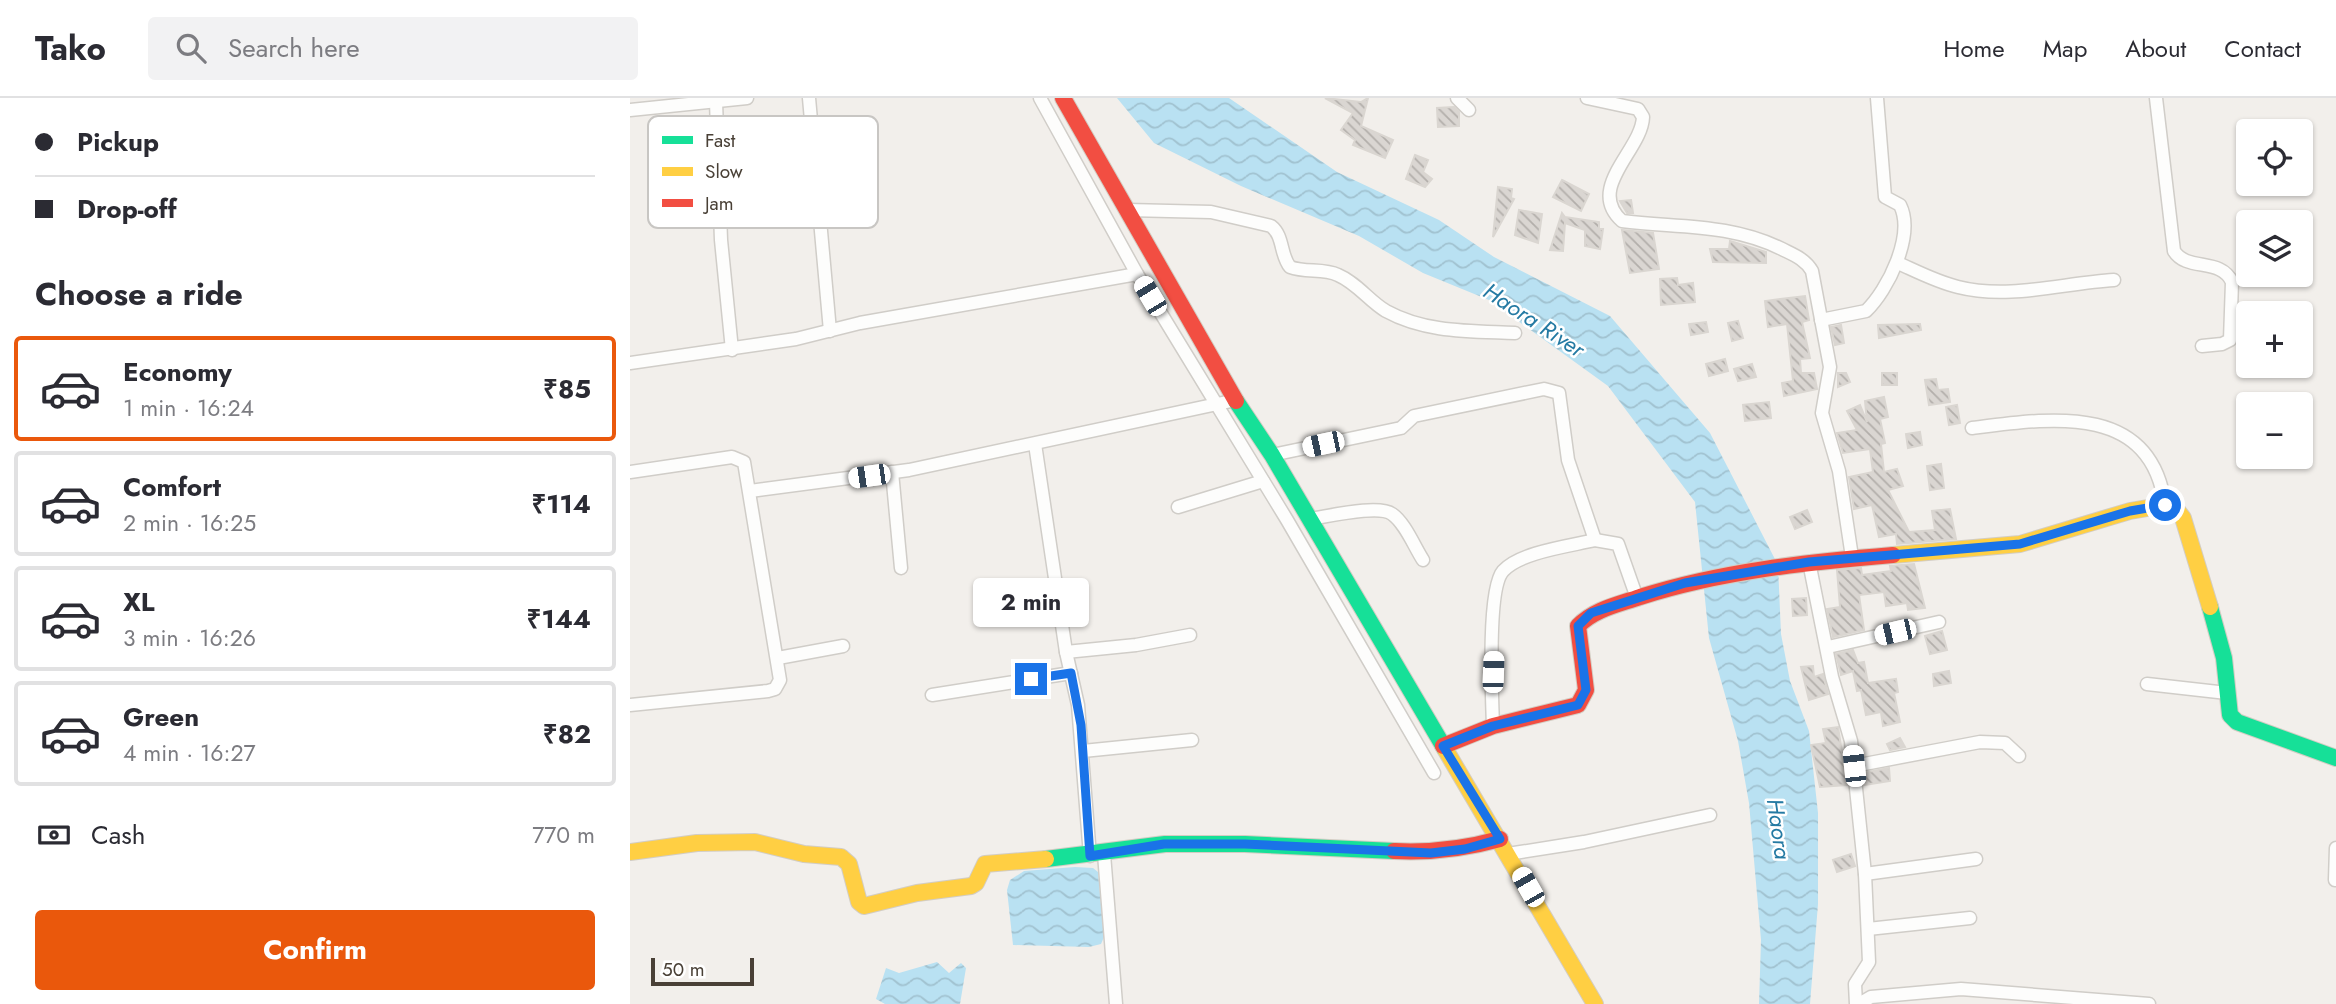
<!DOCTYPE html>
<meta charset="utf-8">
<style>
body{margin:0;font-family:Jost,sans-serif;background:#f2f2f3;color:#2b2b33;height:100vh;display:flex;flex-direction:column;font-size:26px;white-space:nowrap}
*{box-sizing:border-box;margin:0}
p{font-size:23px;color:#7c7c81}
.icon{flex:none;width:38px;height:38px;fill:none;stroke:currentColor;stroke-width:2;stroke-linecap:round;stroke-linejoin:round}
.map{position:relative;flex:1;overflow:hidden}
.panel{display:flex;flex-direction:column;background:#fff;width:630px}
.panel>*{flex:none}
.banner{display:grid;align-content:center;height:154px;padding:0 35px;background:#fff}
.tools{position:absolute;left:1606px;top:21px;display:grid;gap:14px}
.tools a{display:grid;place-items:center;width:77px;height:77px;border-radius:7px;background:#fff;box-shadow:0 2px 5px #0004;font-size:35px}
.scale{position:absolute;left:21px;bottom:18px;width:103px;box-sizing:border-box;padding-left:7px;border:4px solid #494036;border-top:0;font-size:19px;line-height:24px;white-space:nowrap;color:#494036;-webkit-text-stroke:5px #fff;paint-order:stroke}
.end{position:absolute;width:32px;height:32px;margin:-16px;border:9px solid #1a73e8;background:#fff;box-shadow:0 0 0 4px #fff}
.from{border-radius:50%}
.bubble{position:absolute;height:49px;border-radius:7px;background:#fff;box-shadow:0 2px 5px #0004;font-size:23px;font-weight:700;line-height:49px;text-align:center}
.car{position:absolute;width:21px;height:42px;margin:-21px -10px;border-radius:9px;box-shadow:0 0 5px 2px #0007;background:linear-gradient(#fff 24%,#345 0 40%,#fff 0 76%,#345 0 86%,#fff 0)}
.banner b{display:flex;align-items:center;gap:24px;height:66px;font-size:26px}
.banner b+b{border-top:2px solid #e1e1e2}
.banner i{width:18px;height:18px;background:#2b2b33}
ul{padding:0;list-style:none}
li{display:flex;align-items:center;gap:21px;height:105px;margin:0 14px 10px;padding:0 21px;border:4px solid #e1e1e2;border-radius:7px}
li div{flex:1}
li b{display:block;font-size:26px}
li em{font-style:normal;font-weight:700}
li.current{border-color:#ea580c}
li>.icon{width:63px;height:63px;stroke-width:1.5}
h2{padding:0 35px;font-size:32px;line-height:84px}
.pay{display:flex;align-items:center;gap:18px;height:77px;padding:0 35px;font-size:26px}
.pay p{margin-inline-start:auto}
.action{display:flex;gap:14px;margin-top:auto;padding:14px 35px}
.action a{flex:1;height:80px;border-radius:7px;background:#ea580c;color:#fff;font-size:28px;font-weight:700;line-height:80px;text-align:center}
header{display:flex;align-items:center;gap:42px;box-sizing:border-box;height:98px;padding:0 35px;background:#fff;border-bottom:2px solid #e1e1e2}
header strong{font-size:33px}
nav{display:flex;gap:38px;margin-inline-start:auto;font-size:24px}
.search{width:490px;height:63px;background:#f2f2f3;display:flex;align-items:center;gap:18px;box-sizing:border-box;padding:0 24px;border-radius:7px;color:#7c7c81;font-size:26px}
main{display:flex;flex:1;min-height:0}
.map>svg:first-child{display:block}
.water{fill:url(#water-waves)}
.building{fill:url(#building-back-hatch);stroke:#dad6d1;stroke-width:2}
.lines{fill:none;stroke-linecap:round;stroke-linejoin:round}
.street-casing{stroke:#d0cdc8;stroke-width:15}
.fast-casing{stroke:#d3cdc3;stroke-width:18}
.slow-casing{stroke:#d3cdc3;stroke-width:18}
.jam-casing{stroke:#d3cdc3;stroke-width:18}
.street{stroke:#fdfdfc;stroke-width:12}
.fast{stroke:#16e098;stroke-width:16}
.slow{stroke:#ffcf43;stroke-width:16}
.jam{stroke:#f24e42;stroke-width:16}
.route{stroke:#1a73e8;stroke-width:9}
.labels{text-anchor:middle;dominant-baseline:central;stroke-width:5;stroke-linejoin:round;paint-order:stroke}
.water-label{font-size:23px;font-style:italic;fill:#247aa3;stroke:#fff}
.key{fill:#fff;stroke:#c8c6c3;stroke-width:2}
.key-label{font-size:19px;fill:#494036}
</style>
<header>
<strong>Tako</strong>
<div class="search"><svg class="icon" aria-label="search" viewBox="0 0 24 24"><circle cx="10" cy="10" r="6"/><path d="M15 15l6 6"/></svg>Search here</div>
<nav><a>Home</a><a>Map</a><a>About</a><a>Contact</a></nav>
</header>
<main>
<section class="panel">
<div class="banner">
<b><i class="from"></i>Pickup</b>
<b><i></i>Drop-off</b>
</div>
<h2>Choose a ride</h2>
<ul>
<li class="current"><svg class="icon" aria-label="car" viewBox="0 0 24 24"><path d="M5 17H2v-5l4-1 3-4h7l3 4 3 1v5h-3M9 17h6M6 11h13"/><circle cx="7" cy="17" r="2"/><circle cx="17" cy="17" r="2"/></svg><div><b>Economy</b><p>1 min · 16:24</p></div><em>₹85</em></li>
<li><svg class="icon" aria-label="car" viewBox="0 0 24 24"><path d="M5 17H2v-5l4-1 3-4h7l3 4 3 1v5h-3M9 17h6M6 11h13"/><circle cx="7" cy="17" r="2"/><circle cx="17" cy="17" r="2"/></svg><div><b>Comfort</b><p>2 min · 16:25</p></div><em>₹114</em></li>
<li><svg class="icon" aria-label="car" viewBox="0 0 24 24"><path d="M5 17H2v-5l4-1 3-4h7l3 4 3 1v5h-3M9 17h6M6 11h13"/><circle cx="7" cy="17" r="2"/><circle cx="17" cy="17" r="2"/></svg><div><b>XL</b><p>3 min · 16:26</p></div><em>₹144</em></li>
<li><svg class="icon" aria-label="car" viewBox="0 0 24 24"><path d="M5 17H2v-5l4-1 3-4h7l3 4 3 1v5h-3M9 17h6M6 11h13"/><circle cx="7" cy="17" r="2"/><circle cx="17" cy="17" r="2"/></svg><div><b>Green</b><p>4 min · 16:27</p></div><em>₹82</em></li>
</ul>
<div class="pay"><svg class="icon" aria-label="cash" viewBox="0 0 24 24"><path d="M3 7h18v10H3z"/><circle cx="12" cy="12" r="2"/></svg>Cash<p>770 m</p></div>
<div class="action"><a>Confirm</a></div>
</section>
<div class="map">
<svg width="1706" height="906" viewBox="0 0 1706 906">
<defs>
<pattern id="water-waves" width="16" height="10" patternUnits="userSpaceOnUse" patternTransform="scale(1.75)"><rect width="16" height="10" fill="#b9e1f2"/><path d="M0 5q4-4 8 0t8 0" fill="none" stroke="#a1c2d0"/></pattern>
<pattern id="building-back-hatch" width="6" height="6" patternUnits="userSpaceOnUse" patternTransform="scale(1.75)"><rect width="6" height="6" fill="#dad6d2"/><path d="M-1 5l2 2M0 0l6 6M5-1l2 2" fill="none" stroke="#b3afab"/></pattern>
</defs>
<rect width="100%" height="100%" fill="#f2efeb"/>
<g class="water">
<polygon points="487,0 599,0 707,74 809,122 864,159 980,218 1080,335 1148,467 1151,536 1160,583 1179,633 1188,715 1188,806 1180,906 1129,906 1131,842 1119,705 1108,643 1079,540 1065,404 978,288 859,202 793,175 729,138 611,88 524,45"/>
<polygon points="445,769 463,770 468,774 474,839 471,846 459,849 383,847 377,792 380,782 394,773"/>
<polygon points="307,864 319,875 331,865 336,870 330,906 255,906 246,901 256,870 269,875"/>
</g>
<g class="building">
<polygon points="695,0 731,4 738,0 731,28 763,42 755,60 723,47 725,42 711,32 723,15"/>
<polygon points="824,9 829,14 829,28 808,29 807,10"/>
<polygon points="785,57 798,62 793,74 802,81 795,89 776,81"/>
<polygon points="932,82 959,96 951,113 923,99"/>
<polygon points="868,89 882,91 881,100 884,101 863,139"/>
<polygon points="1001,102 1003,115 997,115 990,103"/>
<polygon points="889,112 912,116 908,145 885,137"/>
<polygon points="932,115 935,119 969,124 969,131 973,131 970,151 955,148 955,132 935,125 933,153 920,152"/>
<polygon points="992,132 1023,135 1029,171 1000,175"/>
<polygon points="1100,143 1136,154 1136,165 1083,164 1080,151 1099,151"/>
<polygon points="1047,180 1048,187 1063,185 1065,204 1031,207 1030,181"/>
<polygon points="1175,198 1179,222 1172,224 1180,260 1170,261 1171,275 1184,275 1187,291 1154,298 1152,285 1163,283 1157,226 1138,229 1135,203"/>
<polygon points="1108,223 1113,240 1102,243 1098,225"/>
<polygon points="1076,224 1078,234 1061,237 1059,226"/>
<polygon points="1290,226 1291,232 1249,240 1248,227"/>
<polygon points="1211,227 1214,245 1205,247 1201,229"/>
<polygon points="1095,261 1098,273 1079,278 1076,266"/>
<polygon points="1122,266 1126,279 1108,283 1104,271"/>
<polygon points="1208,275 1216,275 1220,284 1208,289"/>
<rect x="1252" y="275" width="15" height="12"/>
<polygon points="1306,281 1308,292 1318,291 1320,304 1299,307 1295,282"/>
<polygon points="1254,299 1258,319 1250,321 1255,345 1251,346 1254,374 1267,371 1273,388 1258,392 1279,434 1305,432 1302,413 1320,411 1326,441 1267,446 1266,436 1249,439 1242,407 1224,411 1219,379 1243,374 1240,351 1213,355 1207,335 1227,332 1217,313 1230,307 1237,324 1235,303"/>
<polygon points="1139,304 1141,320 1115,323 1113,307"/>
<polygon points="1327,307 1330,325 1319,327 1316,309"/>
<polygon points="1290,334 1292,347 1278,350 1276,336"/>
<polygon points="1311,366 1314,390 1300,392 1297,368"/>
<polygon points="1177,412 1182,424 1165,431 1160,419"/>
<polygon points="1284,466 1295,510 1278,512 1277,505 1256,508 1254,494 1229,497 1234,532 1203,539 1197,511 1210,509 1207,472 1231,470 1232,477 1261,473 1260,468"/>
<polygon points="1176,500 1177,517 1163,518 1162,501"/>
<polygon points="1312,533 1317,552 1300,556 1295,538"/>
<polygon points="1223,552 1228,565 1234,564 1238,585 1266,581 1268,594 1264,595 1270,624 1253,628 1251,614 1236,617 1231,592 1227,593 1223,573 1211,577 1206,556"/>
<polygon points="1183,568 1184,579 1193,576 1198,596 1179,602 1171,569"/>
<polygon points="1319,573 1321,585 1304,588 1303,576"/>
<polygon points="1208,629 1217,687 1190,689 1181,647 1196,645 1193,631"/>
<polygon points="1270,640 1275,649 1260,652 1257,646"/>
<polygon points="1259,670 1260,683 1234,687 1233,675"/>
<polygon points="1221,756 1225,768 1207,774 1203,762"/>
</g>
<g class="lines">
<defs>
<g id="street">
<polyline points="179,0 200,233"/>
<polyline points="410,0 507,176 657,422 804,675"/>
<polyline points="827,0 839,12"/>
<path d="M957,0L1008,11L1013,19C1012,52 955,90 992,123C1048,130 1099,125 1152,151C1164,157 1175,161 1182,173L1200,269L1192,315L1209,373L1222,459"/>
<path d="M1526,0L1544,153C1557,174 1591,159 1602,184L1600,242L1592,246L1572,248"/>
<polyline points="86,4 91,142 102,252"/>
<polyline points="0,12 117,0"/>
<path d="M498,112L581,114L641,128C654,138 650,157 660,169C676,175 693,170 708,177C727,185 739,203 756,213C796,235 841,233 885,235"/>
<path d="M1268,165C1288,174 1307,184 1328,189C1379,202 1433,185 1484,182"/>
<path d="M1191,222L1236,213C1258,192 1285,137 1270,107L1255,99L1247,0"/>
<polyline points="0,265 166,241 230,225 507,176"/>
<path d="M1342,330C1421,320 1521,304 1535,407"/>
<polyline points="405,346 436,554 448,607 460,758"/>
<path d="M642,357L771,330L784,318L914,291L929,295L938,362L965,442C940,448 890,454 873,473C857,491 862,600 863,628"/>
<polyline points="0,374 102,359 114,364 150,582 145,591 138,593 0,607"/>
<polyline points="262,374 271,470"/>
<polyline points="120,393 279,372 606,302"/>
<polyline points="548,409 633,383"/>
<path d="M679,421C696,419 748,406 762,416C775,425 784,448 793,462"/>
<polyline points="965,442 988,446 1007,500"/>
<polyline points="1179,464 1202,579 1221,643 1235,776 1239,864 1225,886 1226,906"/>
<polyline points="1198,549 1309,524"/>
<polyline points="436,554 506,547 560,537"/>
<polyline points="148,560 213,548"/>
<polyline points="1517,586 1597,595"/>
<polyline points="302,597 441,575"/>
<polyline points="453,653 562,642"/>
<polyline points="1224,668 1350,644 1375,645 1389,658"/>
<polyline points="474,756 486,906"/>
<polyline points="878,756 954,744 1080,717"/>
<polyline points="1235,776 1346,761"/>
<polyline points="1705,782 1706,750"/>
<polyline points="1238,831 1340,820"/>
<polyline points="1229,906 1241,899 1331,891 1519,906"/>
</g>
<g id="fast">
<polyline points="606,303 642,357 815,651"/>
<polyline points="1580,509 1594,560 1600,617 1607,624 1706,660"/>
<polyline points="416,761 535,746 615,746 764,753"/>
</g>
<g id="slow">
<polyline points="1263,457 1390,446 1500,413 1535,407 1546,411 1553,420 1580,509"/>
<polyline points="815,651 965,906"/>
<polyline points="0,754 67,745 125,744 174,756 211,759 219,766 229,804 234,808 287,795 341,788 346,785 355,766 416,761"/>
</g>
<g id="jam">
<polyline points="433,0 606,303"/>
<path d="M813,648L863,628L948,607L956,592L948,528C965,511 987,507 1010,499C1092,473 1178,464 1263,457"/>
<path d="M764,753C802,755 834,751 870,741"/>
</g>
</defs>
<use href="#street" class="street-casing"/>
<use href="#fast" class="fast-casing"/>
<use href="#slow" class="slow-casing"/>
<use href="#jam" class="jam-casing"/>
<use href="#street" class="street"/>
<use href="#fast" class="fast"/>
<use href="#slow" class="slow"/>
<use href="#jam" class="jam"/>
</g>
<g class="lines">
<polyline class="route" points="401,581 441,575 451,627 460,758 534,746 615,746 801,755 835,751 870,741 813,648 863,628 948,607 956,592 948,528 961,515 1055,485 1179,464 1390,446 1500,413 1535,407"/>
</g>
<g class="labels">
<g class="water-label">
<text transform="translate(904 222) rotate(33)">Haora River</text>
<text transform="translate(1149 731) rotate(82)">Haora</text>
</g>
</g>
<rect x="18" y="18" width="230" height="112" rx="10" class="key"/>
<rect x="32" y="38" width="31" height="8" fill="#16e098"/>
<rect x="32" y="69" width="31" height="9" fill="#ffcf43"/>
<rect x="32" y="101" width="31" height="8" fill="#f24e42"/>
<g class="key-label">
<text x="75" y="49">Fast</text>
<text x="75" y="80">Slow</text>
<text x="75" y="112">Jam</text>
</g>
</svg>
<div class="tools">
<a><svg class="icon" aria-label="locate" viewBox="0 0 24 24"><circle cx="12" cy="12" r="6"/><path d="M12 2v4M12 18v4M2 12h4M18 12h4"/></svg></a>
<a><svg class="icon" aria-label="layers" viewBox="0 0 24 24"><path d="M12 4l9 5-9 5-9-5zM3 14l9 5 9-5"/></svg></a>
<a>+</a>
<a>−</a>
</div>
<div class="scale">50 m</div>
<i class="end from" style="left:1535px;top:407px"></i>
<i class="end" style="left:401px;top:581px"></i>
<div class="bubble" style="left:343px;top:480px;width:116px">2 min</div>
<i class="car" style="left:520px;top:198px;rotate:329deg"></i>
<i class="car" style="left:693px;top:346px;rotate:258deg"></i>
<i class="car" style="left:239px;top:378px;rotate:262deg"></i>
<i class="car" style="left:1265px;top:534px;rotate:257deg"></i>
<i class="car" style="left:863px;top:574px;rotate:2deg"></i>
<i class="car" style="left:1224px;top:668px;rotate:354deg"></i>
<i class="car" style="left:898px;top:789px;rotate:330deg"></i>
</div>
</main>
